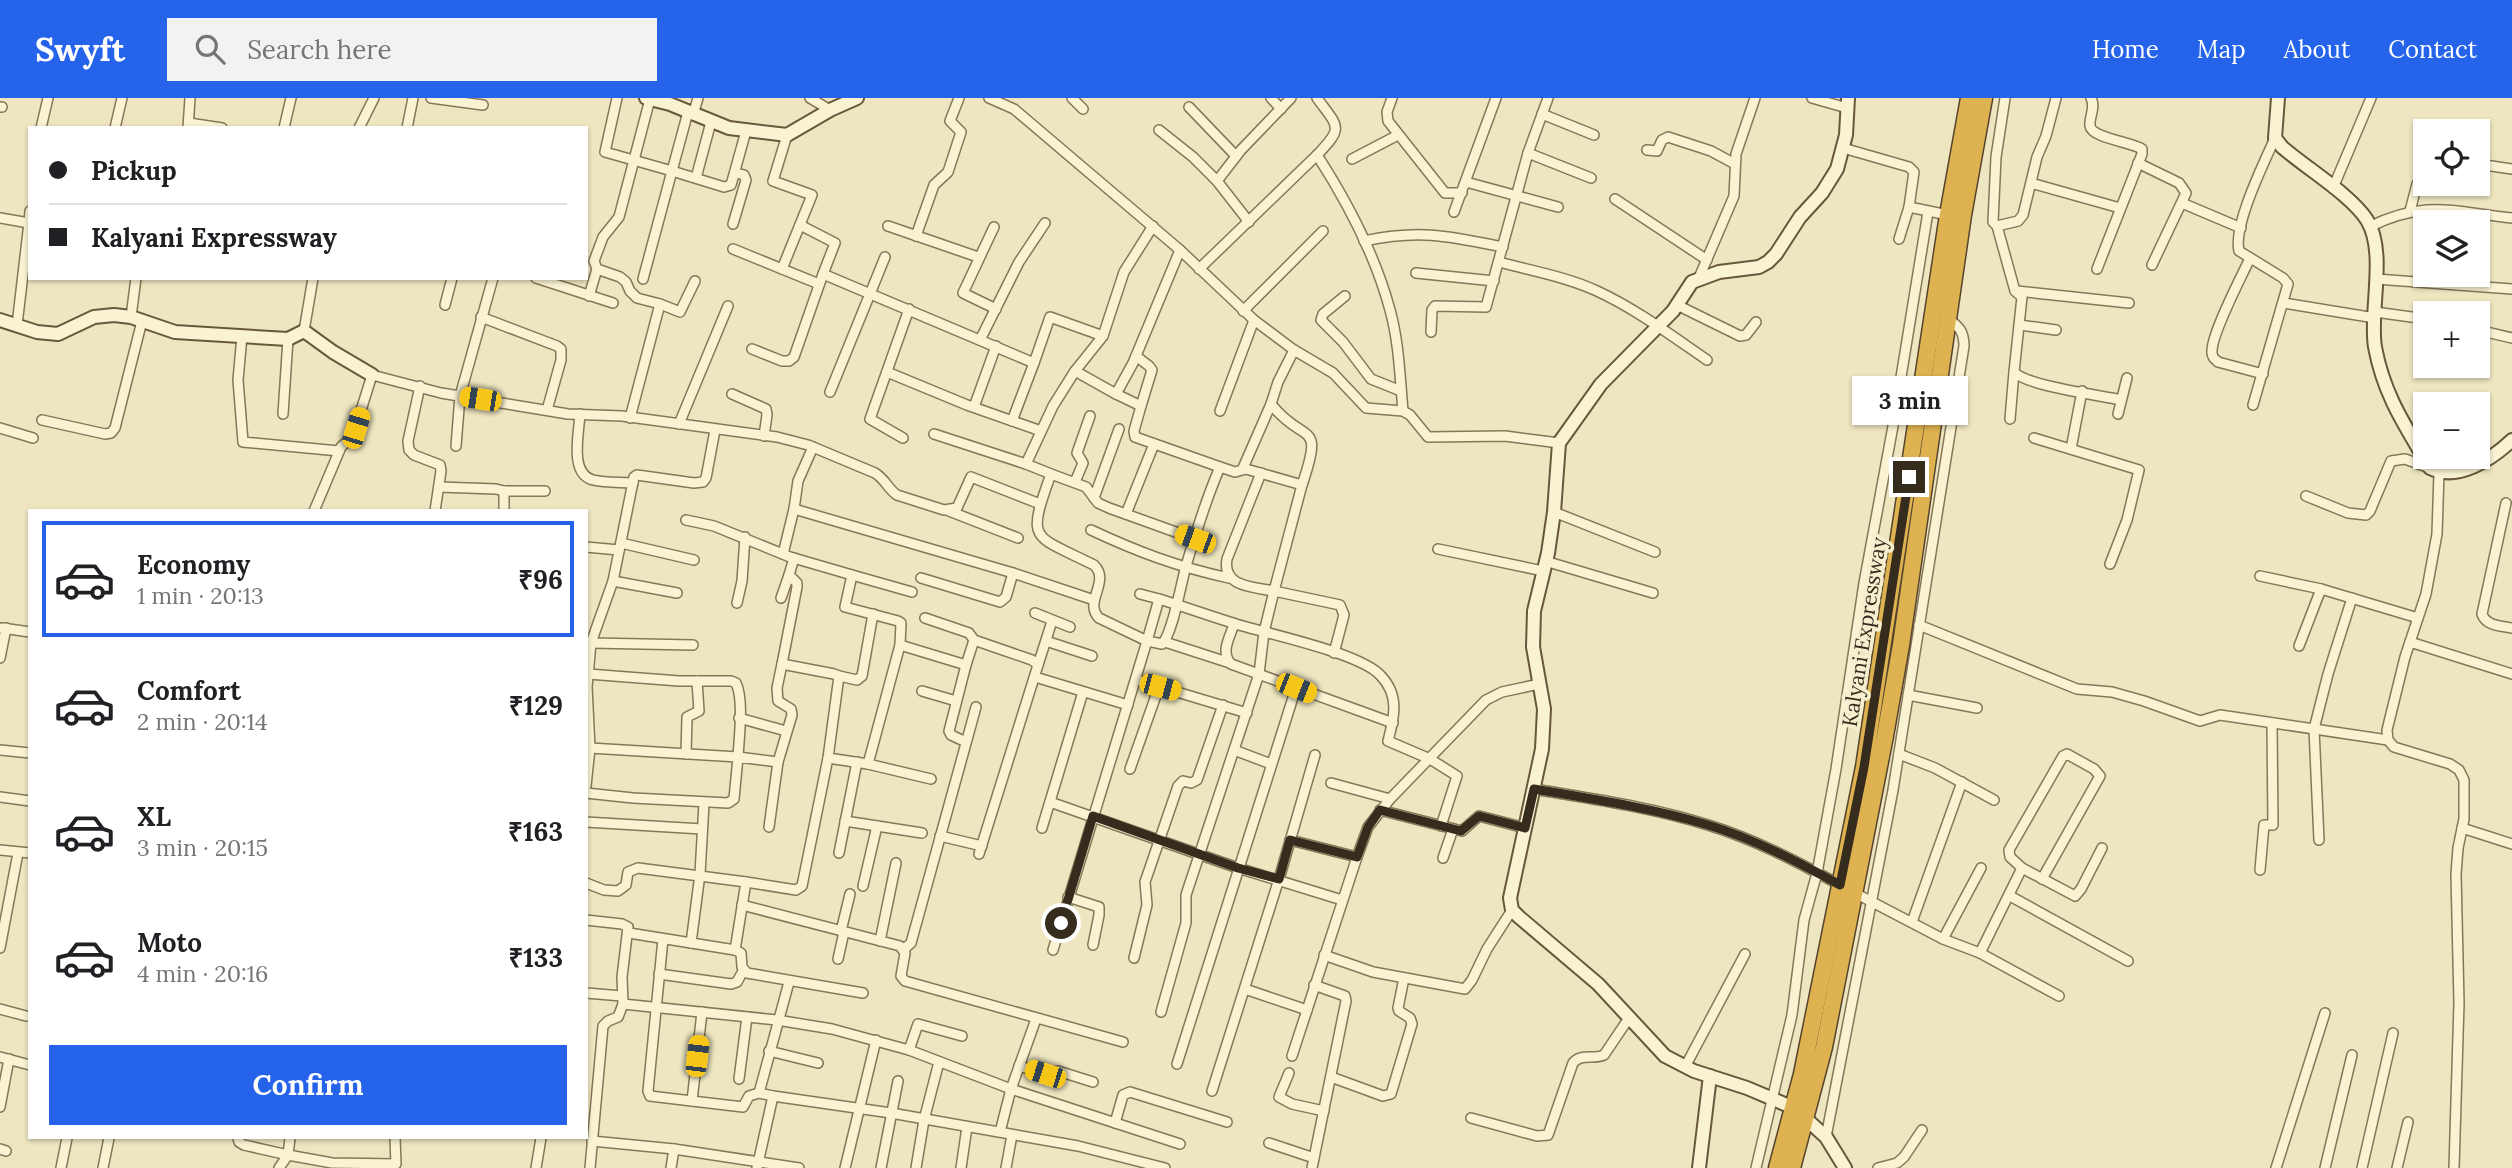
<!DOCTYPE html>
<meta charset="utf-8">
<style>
body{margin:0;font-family:Lora,serif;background:#f2f2f2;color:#202124;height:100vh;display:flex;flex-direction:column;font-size:26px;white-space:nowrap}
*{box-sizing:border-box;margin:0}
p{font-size:23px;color:#757577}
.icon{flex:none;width:38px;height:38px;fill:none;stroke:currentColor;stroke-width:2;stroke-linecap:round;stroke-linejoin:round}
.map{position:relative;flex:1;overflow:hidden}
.sheet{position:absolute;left:28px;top:411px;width:560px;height:630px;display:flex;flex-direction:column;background:#fff;border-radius:0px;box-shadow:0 2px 5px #0004}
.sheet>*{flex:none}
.top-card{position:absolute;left:28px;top:28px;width:560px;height:154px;border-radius:0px;box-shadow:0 2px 5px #0004;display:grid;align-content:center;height:154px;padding:0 21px;background:#fff}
.controls{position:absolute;left:2413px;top:21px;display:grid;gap:14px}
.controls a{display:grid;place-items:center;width:77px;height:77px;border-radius:0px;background:#fff;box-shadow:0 2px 5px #0004;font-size:35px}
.end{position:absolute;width:32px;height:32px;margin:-16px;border:9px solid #362c1d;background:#fff;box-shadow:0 0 0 4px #fff}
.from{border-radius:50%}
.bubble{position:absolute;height:49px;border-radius:0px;background:#fff;box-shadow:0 2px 5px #0004;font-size:23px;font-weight:700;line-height:49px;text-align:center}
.car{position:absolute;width:21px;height:42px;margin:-21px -10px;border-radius:9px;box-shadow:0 0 5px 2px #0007;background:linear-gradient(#f5c518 24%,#345 0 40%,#f5c518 0 76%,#345 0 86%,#f5c518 0)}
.top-card b{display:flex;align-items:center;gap:24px;height:66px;font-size:26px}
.top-card b+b{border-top:2px solid #e0e0e0}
.top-card i{width:18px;height:18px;background:#202124}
ul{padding:12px 0 0;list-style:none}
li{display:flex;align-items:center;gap:21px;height:116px;margin:0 14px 10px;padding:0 7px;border:4px solid transparent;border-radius:0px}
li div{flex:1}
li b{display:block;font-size:26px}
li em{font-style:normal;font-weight:700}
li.current{border-color:#2563eb}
li>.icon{width:63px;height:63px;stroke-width:1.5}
.action{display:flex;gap:14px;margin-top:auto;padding:14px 21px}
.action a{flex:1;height:80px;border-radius:0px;background:#2563eb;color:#fff;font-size:28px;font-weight:700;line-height:80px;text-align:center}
header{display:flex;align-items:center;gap:42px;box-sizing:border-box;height:98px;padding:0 35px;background:#2563eb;color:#fff}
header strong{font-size:33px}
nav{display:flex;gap:38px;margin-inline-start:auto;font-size:24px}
.search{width:490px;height:63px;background:#f2f2f2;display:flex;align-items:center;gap:18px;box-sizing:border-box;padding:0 24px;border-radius:0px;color:#757577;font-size:26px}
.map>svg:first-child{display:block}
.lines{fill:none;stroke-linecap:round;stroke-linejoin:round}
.street-casing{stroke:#867758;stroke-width:12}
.secondary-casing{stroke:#68583b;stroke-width:16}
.highway-casing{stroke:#54442d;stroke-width:19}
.street{stroke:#f9f2d3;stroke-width:9}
.secondary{stroke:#f9f2d3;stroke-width:12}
.highway{stroke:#deb250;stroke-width:16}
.route{stroke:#362c1d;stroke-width:9}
.labels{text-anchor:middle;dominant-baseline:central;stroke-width:7;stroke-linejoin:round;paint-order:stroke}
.street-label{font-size:21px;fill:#362c1d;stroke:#f5efd0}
</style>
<header>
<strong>Swyft</strong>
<div class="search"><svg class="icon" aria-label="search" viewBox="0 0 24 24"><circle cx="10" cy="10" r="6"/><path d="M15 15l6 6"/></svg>Search here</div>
<nav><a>Home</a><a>Map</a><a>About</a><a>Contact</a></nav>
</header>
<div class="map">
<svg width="2512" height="1070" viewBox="0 0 2512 1070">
<rect width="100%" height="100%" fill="#eee6c0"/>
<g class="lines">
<defs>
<g id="street">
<polyline points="431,0 483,7"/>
<polyline points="617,0 605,54 672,73 688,14"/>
<polyline points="810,0 830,12"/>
<polyline points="989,0 1014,11 1180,152 1254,222 1294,252 1333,275 1366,310 1403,313 1410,317 1428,339 1505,338 1559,345"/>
<polyline points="1072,0 1083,11"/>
<polyline points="1271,0 1281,11"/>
<polyline points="1392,0 1387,14 1388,23 1445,95 1462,95"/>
<polyline points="1812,0 1847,10"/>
<path d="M2005,0L1996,59L1993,124L1997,128L2015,193L2022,199L2014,274C2027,288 2099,297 2121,302"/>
<path d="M2091,0C2096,10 2089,18 2090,28C2092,40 2131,44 2142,51V56L2097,171"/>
<polyline points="0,9 2,9"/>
<polyline points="1189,9 1236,58"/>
<polyline points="1542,16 1594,37"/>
<polyline points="693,17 698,0"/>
<polyline points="189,25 222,30"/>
<polyline points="41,30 48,0"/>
<polyline points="115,30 122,0"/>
<polyline points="188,30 190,0"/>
<polyline points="284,30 291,0"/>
<polyline points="359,30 374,0"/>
<polyline points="407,30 413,0"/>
<polyline points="1159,32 1193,59 1217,83"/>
<polyline points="1843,50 1909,69 1914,74 1909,109 1899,141"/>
<polyline points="1647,52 1657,53 1662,42 1668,39 1711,53 1735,66"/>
<polyline points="1528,55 1591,80"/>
<path d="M1317,57C1344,29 1339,30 1317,0"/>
<polyline points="1352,61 1398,37"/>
<polyline points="2138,65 2179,85 2186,95 2152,167"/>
<polyline points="2478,66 2512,71"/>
<polyline points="696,80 711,24"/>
<polyline points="1466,84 1558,109"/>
<polyline points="2031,85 2120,110"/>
<polyline points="2333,90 2371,0"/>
<polyline points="1615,101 1707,162"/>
<polyline points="2182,105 2241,130"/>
<polyline points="1909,109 1948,117"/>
<polyline points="2410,113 2417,86 2426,75"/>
<polyline points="1454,114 1496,0"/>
<polyline points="0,120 29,125 30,113"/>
<polyline points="1249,124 1217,83 1241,52 1291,0"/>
<polyline points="733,126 746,82 744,77 736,75"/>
<polyline points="800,127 835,145 823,176 1034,265 1050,219 1103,238"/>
<polyline points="888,128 978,159"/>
<polyline points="1997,128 2018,123 2023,117 2037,59 2046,38 2056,0"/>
<polyline points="994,129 963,195 996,211"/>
<path d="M2369,129C2426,101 2453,114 2512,120"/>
<polyline points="916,138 934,87 948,74 961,34 950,23 959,0"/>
<path d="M1364,143C1420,131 1449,138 1503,149"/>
<polyline points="733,151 819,186"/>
<path d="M2250,160C2242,178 2210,238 2212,255C2213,261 2214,260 2218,264L2263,276"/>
<path d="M1499,164C1532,173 1567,179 1597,193C1636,211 1672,238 1707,262"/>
<polyline points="782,171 812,97 773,83 787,37"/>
<path d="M1199,171L1317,57C1348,105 1375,156 1390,212C1399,244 1400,280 1403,313"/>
<polyline points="1416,175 1494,183"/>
<polyline points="536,180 613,205"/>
<polyline points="643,181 672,73 724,89 731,87 746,33"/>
<polyline points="2376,181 2512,191"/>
<polyline points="1698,182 1734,98 1736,56 1755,0"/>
<polyline points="2017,193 2129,205"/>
<polyline points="589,198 597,171"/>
<polyline points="1345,198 1323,216 1321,222 1343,244 1371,281 1401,293"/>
<polyline points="2284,205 2375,220"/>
<polyline points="660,206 680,214 695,183"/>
<polyline points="445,207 452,180"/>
<polyline points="1677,207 1740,238 1746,237 1756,224"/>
<polyline points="1243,213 1323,133"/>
<polyline points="2375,214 2426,221"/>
<polyline points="131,219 136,180"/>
<polyline points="481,219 557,248 561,251 561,262 547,312"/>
<polyline points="17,227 29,125"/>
<polyline points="2020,227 2056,232"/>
<polyline points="2478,232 2512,240"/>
<polyline points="304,233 313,180"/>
<polyline points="1431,234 1432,212 1435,208 1486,209 1528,55 1548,0"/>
<polyline points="242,238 238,282 243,344 339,353"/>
<polyline points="980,242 1019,164 1045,125"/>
<polyline points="752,251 782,263 789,263 794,259 823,176"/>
<path d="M1294,252L1278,284L1271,306C1304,348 1325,320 1302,387L1246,371L1235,374L1220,369C1206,401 1196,434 1186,468C1181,485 1173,535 1162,546L1147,543L1159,501C1185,509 1210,518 1236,526C1268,536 1361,555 1381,578C1400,598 1394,620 1388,643L1430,661L1457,678L1441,728"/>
<polyline points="1136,258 1149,268 1152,272 1141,308"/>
<polyline points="1075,273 1116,296 1133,265 1180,152"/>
<polyline points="887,274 967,307 1041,333"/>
<polyline points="420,288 408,343 409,352 414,357 440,367 441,373 435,413"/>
<polyline points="830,294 885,159"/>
<polyline points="732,296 766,311 767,317 764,338"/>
<polyline points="1116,296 1141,308 1134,333 1135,339 1220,369"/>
<path d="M2253,307L2288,186L2283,180L2239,153C2233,127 2264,65 2275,40"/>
<polyline points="974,309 996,248"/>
<polyline points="1220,313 1254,222"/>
<polyline points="283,316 288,241"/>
<path d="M580,316C579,335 569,376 593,382C606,385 620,384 633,385"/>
<polyline points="2118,316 2127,280"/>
<polyline points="630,320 660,206 637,200 630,193 626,184 620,179 597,171 594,163 603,139 619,119 650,1"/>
<polyline points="2010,321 2014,274"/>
<polyline points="42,322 105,336 111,335 115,330 142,223"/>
<polyline points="1012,323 1034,265"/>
<polyline points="679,326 728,208"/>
<polyline points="0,330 33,340"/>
<polyline points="934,336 1026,366"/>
<polyline points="903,340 870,321 909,211"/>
<polyline points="2034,340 2139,372 2127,422 2110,466"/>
<polyline points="456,348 460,298 493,180"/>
<polyline points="2071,351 2082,293"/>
<polyline points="1243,370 1271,306"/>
<path d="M1261,375L1227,461C1222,489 1253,489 1274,493L1302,387"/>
<polyline points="2439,375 2437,436 2426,496 2405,559 2387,632 2388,642 2394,649 2450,666 2459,672 2464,682 2464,721 2458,750 2456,776 2459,905 2454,1070"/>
<polyline points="1051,376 1086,389 1098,405 1109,410 1195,441"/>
<polyline points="1075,384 1083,365 1077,355 1090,318"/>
<polyline points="439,389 496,391 504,393 545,393"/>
<polyline points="504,393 504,413"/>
<polyline points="2306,398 2348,415 2366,417 2370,413 2391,363 2405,361 2430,370"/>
<polyline points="1094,400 1119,331"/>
<path d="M2506,405L2482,516C2486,528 2501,528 2512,530"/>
<polyline points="794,411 1013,475 1094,502"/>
<path d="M314,413L341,349L353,338L372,277L441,295L568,316L622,318L777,339L808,347L875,375C885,381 888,391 897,397L944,412L957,410L971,379L1040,406"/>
<polyline points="949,413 1018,440"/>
<polyline points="1554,414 1655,454"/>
<polyline points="1126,416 1154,346"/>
<polyline points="686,422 714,428 790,459 852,477 845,509 898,523 901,525 900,547 868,666 828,660 839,578 834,576 782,566 777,590 778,603 791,611 792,617 778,664 769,729"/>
<path d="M1091,432C1138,454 1178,469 1229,480"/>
<polyline points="621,445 694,462"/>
<polyline points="586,449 619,452"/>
<polyline points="1438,451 1543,473"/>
<polyline points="783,456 794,411 798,383 813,349"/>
<polyline points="1545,463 1653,495"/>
<polyline points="852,477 912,494"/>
<polyline points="2260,478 2321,491 2418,520"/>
<polyline points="921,480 1000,504 1006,499 1013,475"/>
<polyline points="613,483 677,495"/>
<polyline points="1140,496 1159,501"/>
<polyline points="781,500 789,477"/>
<polyline points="737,505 742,483 745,439"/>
<polyline points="1035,515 1070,529"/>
<polyline points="925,520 969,535 974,542 1032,562 1038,567 979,756"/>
<path d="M1234,526C1230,539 1220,554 1231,566L1393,625"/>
<polyline points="1919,527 2077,591 2112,594 2144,603 2200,623 2220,617 2388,642"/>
<polyline points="2,530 30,534"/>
<polyline points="1046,543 1092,558"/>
<polyline points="1165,544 1230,565"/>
<polyline points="2410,544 2512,576"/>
<polyline points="591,545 693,547"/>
<polyline points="900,547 966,567 974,542"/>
<polyline points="2299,548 2321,491"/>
<polyline points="0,560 6,530"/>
<polyline points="782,566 797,489 797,485 789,477 794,460"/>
<polyline points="966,567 949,633 951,637 966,644"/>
<polyline points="1038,567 1052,523"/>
<path d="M588,576L679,583H731L736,585C744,602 739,640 738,659L590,650"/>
<polyline points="839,578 857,582 862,578 873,516"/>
<polyline points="1035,579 1128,607"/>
<polyline points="1137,582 1247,615"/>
<polyline points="922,593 956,603"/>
<polyline points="1908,597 1977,610"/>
<polyline points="739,620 786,633"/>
<polyline points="0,652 30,655"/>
<polyline points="1234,652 1271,666"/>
<polyline points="686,656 687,619 699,613 697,583"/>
<polyline points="1899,656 1935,670 1994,702"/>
<polyline points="868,666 931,681"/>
<polyline points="1130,671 1159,589"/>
<polyline points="1331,685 1390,701"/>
<polyline points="586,688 590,650 587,589 591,545 613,483 634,379 637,377 694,385 703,384 706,380 715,332"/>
<path d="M1534,691C1593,701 1651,709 1708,727C1754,741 1798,764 1840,787"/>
<polyline points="586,695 633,700 728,705 734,701 738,659 778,664"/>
<polyline points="0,699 30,703"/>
<polyline points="1050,704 1238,770 1342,802"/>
<polyline points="1380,712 1462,733 1479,718 1525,730"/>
<polyline points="845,723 922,735"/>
<polyline points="586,724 702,731"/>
<polyline points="1042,730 1083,594"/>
<polyline points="2462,730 2512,746"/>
<polyline points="940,738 982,748"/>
<polyline points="1290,742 1357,759"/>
<polyline points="2319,742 2314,631 2328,576 2352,500"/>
<polyline points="0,752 30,755"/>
<polyline points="839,755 857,664"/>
<polyline points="1443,760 1453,731"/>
<polyline points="2022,770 2075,798 2081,791 2102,750"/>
<polyline points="2260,772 2264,727 2273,727 2272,625"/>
<polyline points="746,784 796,792 802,788 828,660"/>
<polyline points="586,785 604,792 618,793 626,787 628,774 638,770 746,784 735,852 629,835"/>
<polyline points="863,788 877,728"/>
<polyline points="1853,794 1943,841 1981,770"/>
<polyline points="2010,798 2128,863"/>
<polyline points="1068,799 1099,809 1099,817 1093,847"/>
<polyline points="742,807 900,848 905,855 901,878 905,883 1123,944"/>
<polyline points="586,822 622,826 628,829 622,879 623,906 777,922 832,931 909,952 1011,991 1180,1046"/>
<polyline points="1912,824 1962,684"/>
<polyline points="841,833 850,796"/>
<polyline points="663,841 648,993 650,998 692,1003"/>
<polyline points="1943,841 1980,855 2022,770 2010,759 2009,752 2063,658 2067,656 2094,671 2100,678 2042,781"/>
<polyline points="880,843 896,765"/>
<polyline points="691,845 700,776 704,705"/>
<polyline points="0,850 18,755"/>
<polyline points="904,851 911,845 976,609"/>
<polyline points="735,852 741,855 742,869 747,875 863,895"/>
<path d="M1053,852L1147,543L1099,520C1083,504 1111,483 1094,467C1032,436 1026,445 1051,376L1026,366L1053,308L1075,273L1103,238L1124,174L1153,128"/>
<polyline points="1980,855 2059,898"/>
<polyline points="1324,857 1373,874 1465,891 1472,882 1487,851 1512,812"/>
<polyline points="1134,860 1147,807 1145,784 1178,688 1183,683 1191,685 1197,682 1223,607"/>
<polyline points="838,861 844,834"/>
<polyline points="659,876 731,886 737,884 743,873"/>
<polyline points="1245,891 1307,912"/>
<polyline points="586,895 622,898"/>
<polyline points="0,911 26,918"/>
<polyline points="702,914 692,1003 743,1009 749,998 759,995"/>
<polyline points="1161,914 1186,825 1186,797 1259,576 1264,534 1274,493 1340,507 1344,517 1334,555"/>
<polyline points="909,952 918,926 962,938"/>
<polyline points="769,953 818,965"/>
<polyline points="1292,958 1357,759 1368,729 1390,701 1486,602 1502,594 1539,586"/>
<polyline points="0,959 30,967"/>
<polyline points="1177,966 1296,590"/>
<polyline points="1019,968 1045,976 1058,973 1093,984"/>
<polyline points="1685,969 1745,856"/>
<polyline points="1289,975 1279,999 1292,1006 1324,1013"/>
<polyline points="1331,979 1383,998 1391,996 1412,926 1410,920 1399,913 1398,910 1404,880"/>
<polyline points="739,981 747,919"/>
<polyline points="1212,993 1279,781 1315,657"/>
<polyline points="773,998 759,995 789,884"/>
<polyline points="0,1009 9,961"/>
<path d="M1471,1020L1537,1038L1548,1037L1573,965C1581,955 1593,962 1604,957L1629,920"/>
<polyline points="1115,1025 1123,997 1130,994 1227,1024"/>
<polyline points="1000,1034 1011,991 1036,921"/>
<path d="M1826,1039L1893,692L1964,248C1964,233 1959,229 1948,220"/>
<polyline points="238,1040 239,1044 244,1047 288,1057 290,1040"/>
<polyline points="592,1043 674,1051"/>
<polyline points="1269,1045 1314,1060"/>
<polyline points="0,1051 6,1053"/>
<polyline points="61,1070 67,1040"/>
<polyline points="103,1070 109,1040"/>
<polyline points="279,1070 288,1057 332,1065 396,1066 395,1040"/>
<polyline points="536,1070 541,1040"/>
<polyline points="590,1070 603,928 608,923 618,919 623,906"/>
<polyline points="671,1070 674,1051 799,1070"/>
<polyline points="757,1070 773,998 891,1015 1078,1048 1165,1070"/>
<polyline points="845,1070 876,942"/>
<polyline points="881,1070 898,983"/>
<polyline points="916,1070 924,1022 939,964"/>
<polyline points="961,1070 967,1029"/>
<polyline points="1006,1070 1012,1037"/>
<polyline points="1312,1070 1346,903 1345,898 1314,887"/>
<polyline points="1756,1070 1792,917 1804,822 1817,775 1836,671 1864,485 1893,328 1928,114"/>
<polyline points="1878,1070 1897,1065 1904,1059 1922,1032"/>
<polyline points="2276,1070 2325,915"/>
<polyline points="2325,1070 2352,957"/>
<polyline points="2362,1070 2393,935"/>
<polyline points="2397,1070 2408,1024"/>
</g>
<g id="secondary">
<polyline points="646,0 670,6 729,30 787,37 830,12 857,0"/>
<path d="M2278,0L2275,40L2282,49C2306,70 2351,97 2367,122C2387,154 2369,214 2375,249C2384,298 2406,329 2430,370C2457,384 2492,361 2512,342"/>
<polyline points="0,222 37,234 58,236 94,219 114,217 131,219 175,234 288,241 304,233 333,254 372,277"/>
<polyline points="1699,1070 1710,978"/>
<polyline points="1845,1070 1826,1039 1794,1010 1747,990 1694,973 1665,958 1598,886 1519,819 1512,812 1510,800 1542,651 1544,611 1533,549 1534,513 1548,455 1554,414 1559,345 1601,286 1673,213 1692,184 1719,174 1759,169 1768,164 1776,156 1800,119 1822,95 1837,71 1846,37 1848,0"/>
</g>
<g id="highway">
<polyline points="1777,1070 1802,976 1864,669 1948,117 1969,0"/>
<polyline points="1792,1070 1824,949 1885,638 1901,547 1963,117 1984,0"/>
</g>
</defs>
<use href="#street" class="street-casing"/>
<use href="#secondary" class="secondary-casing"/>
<use href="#highway" class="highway-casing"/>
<use href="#street" class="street"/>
<use href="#secondary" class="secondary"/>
<use href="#highway" class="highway"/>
</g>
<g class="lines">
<path class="route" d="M1061,825L1093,718L1238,770L1279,781L1290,742L1357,759L1368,729L1380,712L1461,733L1479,718L1525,730L1534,691C1593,701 1651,710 1708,727C1754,741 1798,764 1840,787L1864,669L1909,379"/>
</g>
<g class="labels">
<g class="street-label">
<text transform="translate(1864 534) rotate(-81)">Kalyani Expressway</text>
</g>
</g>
</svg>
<div class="controls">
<a><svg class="icon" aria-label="locate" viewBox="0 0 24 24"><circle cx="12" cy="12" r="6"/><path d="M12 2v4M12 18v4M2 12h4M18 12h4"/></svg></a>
<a><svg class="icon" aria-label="layers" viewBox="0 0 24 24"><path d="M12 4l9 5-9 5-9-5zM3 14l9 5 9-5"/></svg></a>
<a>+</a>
<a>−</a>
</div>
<i class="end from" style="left:1061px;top:825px"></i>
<i class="end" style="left:1909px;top:379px"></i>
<div class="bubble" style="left:1852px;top:278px;width:116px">3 min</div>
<i class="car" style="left:480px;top:301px;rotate:279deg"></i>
<i class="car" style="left:356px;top:330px;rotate:17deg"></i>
<i class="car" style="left:1195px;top:441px;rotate:290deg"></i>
<i class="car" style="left:1160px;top:589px;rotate:105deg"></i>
<i class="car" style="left:1296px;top:590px;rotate:112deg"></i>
<i class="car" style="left:697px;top:958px;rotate:7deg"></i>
<i class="car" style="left:1045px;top:976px;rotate:288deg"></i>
<div class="top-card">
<b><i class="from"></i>Pickup</b>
<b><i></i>Kalyani Expressway</b>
</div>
<section class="sheet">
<ul>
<li class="current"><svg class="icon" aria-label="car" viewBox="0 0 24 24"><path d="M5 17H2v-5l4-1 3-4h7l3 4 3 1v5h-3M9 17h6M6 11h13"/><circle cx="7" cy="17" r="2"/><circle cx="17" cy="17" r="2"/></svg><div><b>Economy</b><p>1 min · 20:13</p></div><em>₹96</em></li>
<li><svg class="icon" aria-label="car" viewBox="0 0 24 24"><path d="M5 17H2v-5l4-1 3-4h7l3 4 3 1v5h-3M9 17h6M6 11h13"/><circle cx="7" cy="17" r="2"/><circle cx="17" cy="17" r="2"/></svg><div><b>Comfort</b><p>2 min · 20:14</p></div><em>₹129</em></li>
<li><svg class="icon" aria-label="car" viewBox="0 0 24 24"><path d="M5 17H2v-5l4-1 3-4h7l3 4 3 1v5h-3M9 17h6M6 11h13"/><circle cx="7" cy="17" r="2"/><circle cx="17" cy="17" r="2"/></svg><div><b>XL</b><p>3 min · 20:15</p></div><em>₹163</em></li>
<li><svg class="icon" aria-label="car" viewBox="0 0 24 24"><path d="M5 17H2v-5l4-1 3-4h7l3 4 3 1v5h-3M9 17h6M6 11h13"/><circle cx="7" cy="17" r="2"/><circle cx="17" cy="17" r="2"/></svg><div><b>Moto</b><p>4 min · 20:16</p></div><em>₹133</em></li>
</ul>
<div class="action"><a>Confirm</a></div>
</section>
</div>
